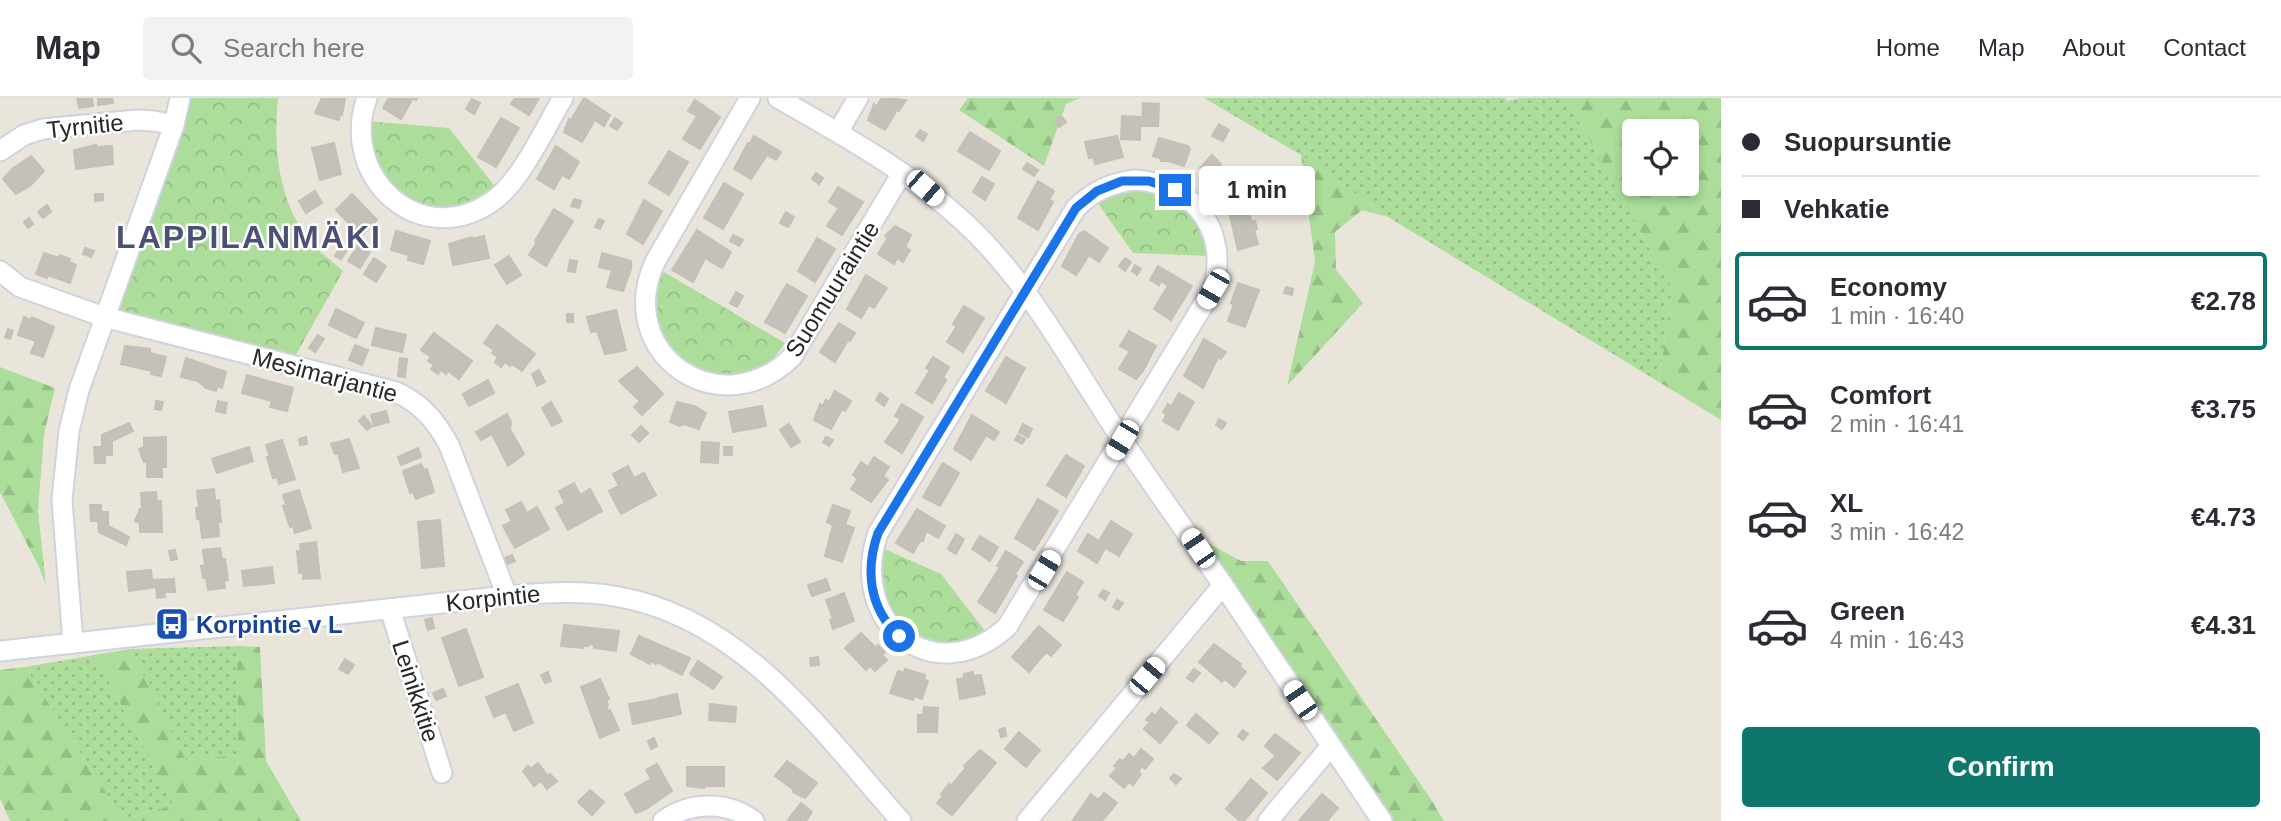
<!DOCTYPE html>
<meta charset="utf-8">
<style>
body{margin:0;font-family:Arial,sans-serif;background:#f2f2f3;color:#2b2b33;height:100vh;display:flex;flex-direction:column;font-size:26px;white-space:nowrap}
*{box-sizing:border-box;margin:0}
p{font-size:23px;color:#7c7c81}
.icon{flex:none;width:38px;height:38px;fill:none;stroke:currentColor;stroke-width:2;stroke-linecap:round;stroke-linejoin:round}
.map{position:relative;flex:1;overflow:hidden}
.sheet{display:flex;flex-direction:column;background:#fff;width:560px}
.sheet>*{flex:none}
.banner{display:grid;align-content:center;height:154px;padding:0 21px;background:#fff}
.fabs{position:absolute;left:1622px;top:21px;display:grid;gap:14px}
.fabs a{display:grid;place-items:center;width:77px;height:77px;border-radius:7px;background:#fff;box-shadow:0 4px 10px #0003;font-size:35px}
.end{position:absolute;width:32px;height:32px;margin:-16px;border:9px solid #1a73e8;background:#fff;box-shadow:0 0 0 4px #fff}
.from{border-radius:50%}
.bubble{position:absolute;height:49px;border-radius:7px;background:#fff;box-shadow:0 4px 10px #0003;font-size:23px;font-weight:700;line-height:49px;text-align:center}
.car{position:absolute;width:21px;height:42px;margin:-21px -10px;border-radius:9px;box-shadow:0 0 5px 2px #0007;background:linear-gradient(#fff 24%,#345 0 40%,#fff 0 76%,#345 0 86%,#fff 0)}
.banner b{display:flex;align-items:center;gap:24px;height:66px;font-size:26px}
.banner b+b{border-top:2px solid #e1e1e2}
.banner i{width:18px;height:18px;background:#2b2b33}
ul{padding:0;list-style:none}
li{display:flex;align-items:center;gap:21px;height:98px;margin:0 14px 10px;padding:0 7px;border:4px solid transparent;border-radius:7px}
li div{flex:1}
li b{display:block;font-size:26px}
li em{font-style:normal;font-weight:700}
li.current{border-color:#0f766e}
li>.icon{width:63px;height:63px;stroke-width:1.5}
.button{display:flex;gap:14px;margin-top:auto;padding:14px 21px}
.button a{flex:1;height:80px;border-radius:7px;background:#0f766e;color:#fff;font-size:28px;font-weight:700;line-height:80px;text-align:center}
header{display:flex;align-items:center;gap:42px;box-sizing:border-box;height:98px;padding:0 35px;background:#fff;border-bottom:2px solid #e1e1e2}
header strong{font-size:33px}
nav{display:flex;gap:38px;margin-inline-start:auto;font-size:24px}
.search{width:490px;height:63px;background:#f2f2f3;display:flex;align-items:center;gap:18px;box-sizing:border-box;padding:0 24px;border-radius:7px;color:#7c7c81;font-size:26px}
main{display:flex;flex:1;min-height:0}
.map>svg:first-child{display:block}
.grass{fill:url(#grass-dots)}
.forest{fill:url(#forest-firs);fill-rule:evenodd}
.park{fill:url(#park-crowns)}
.building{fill:#c5c1ba;stroke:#c5c0b5;stroke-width:2}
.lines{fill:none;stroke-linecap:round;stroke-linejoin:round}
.minor-casing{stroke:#d0d2e0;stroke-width:23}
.minor{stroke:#fff;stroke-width:19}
.route{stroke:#1a73e8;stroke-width:9}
.labels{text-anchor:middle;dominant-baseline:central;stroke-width:5;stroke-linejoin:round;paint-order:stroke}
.street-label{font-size:24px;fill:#282828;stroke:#fff}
.transit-label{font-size:24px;font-weight:bold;fill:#164399;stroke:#fff;text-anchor:start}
.district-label{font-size:32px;font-weight:bold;letter-spacing:2px;fill:#4c5076;stroke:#fff}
</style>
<header>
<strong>Map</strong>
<div class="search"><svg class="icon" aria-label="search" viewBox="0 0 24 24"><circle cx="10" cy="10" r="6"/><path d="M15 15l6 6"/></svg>Search here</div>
<nav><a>Home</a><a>Map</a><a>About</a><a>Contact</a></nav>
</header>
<main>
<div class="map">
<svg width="1721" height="723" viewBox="0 0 1721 723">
<defs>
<pattern id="grass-dots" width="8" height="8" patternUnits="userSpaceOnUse" patternTransform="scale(1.75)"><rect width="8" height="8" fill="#acdd9a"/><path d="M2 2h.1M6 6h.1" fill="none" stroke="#94be85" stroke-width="1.8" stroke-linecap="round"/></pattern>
<pattern id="forest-firs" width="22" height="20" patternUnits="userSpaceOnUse" patternTransform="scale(1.75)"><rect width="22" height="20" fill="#acdd9a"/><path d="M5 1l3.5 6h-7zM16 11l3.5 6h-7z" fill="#94be85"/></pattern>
<pattern id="park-crowns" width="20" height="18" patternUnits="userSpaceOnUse" patternTransform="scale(1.75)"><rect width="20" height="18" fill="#acdd9a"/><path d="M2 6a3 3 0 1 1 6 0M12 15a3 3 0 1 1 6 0" fill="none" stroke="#94be85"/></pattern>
</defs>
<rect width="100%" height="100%" fill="#eae5db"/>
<g class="grass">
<polygon points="1204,0 1505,0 1507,3 1520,0 1566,0 1672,190 1659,284 1388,119 1301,57"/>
<polygon points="237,548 238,657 186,662 130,551"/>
<polygon points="95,557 174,707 123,721 25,569"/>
</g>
<g class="forest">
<polygon points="968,0 1080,0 1066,6 1044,68 959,12"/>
<path d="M1566,0H1721V322L1659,284L1672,190ZM1634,33H1687V86H1634Z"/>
<polygon points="1301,57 1388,119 1362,112 1335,134 1336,172 1363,205 1287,288 1315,164"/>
<polygon points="0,269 55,290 44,336 38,413 46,487 38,467 0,394"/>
<polygon points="1200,441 1241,463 1268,463 1432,703 1444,723 1392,723"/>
<polygon points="237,548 260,549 266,663 301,723 10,723 0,700 0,572 25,569 123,721 174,707 95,557 130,551 186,662 238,657"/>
</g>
<g class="park">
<path d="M186,0H278C273,49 278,99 307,140C316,152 331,162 343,173L294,260L121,216L117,205Z"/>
<polygon points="366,23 449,30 497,91 467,109 437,111 407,102 379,77"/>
<polygon points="1123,90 1160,92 1198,120 1211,158 1133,155 1095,101"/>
<path d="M659,171L785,245C780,252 774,260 767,266C764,269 757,270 753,272C713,287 672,268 655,230C648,215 654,186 659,171Z"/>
<polygon points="880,449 941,476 988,537 948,548 913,539 882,505"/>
</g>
<g class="building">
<polygon points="77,0 92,0 93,8 79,10"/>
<polygon points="98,0 112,0 113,5 98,7"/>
<polygon points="322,0 345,0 342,17 340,16 339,22 315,15"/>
<polygon points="389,0 417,0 416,2 413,0 401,21 383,10"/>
<polygon points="515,0 539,0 529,17 511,6"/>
<polygon points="584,0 610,17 604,28 595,22 582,44 564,34 569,21 571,22"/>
<polygon points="885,0 906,2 899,13 897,12 885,32 868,22 874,6 877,8 881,1 883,3"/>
<polygon points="472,1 480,5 474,16 466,11"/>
<polygon points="695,2 720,19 700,51 683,41 697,18 688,13"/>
<polygon points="1143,5 1159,6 1158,28 1142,28"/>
<polygon points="1061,18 1066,24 1059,29 1055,23"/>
<polygon points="1122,18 1140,19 1140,42 1121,41"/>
<polygon points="501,20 519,30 496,69 478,59"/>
<polygon points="615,20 622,25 617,32 610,28"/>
<polygon points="1219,26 1229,32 1223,43 1212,38"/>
<polygon points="920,32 927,36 923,43 916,38"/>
<polygon points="970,34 1000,53 989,72 958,53"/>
<polygon points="754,38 781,54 776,62 767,57 751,81 734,71 748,45 750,45"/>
<polygon points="1117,38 1123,59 1095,66 1093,59 1089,60 1085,44"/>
<polygon points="1159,40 1188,48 1190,51 1184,68 1168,63 1161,63 1160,60 1153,58"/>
<polygon points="334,45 341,76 320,82 312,50"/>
<polygon points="96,47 97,49 112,48 113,66 76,71 74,52"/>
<polygon points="556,48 579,64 569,81 562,77 554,91 537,81"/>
<polygon points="669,53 688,64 669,97 649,85"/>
<polygon points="1212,57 1221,66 1218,70 1239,89 1224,105 1203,84 1208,79 1200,70"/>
<polygon points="31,58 44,73 30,88 16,96 3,81 12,71"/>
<polygon points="1027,65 1038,72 1034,78 1023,71"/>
<polygon points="1260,72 1265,79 1254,85 1250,78"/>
<polygon points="816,75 823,80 819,86 812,81"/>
<polygon points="982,79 994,86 985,102 973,94"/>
<polygon points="1038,83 1054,93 1049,102 1053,104 1038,132 1018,120"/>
<polygon points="1275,84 1282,96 1266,105 1260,93"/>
<polygon points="724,85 743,96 723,131 704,120"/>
<polygon points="838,89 863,104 842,137 827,128 839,110 829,104"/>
<polygon points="315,93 322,105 306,115 299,103"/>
<polygon points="95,96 103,96 103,102 95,103"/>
<polygon points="352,96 377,122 361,138 336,112"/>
<polygon points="574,101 581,103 579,110 571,108"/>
<polygon points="644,102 662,113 643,146 627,136"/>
<polygon points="47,107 51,114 43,120 38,114"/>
<polygon points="554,111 573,123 546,168 529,157 537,144 535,143"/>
<polygon points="1248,113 1252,124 1255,123 1257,131 1254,132 1258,146 1238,152 1230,118"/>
<polygon points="786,114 794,119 788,129 780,125"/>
<polygon points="29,120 33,126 28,130 24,124"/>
<polygon points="599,121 604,123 600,131 595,129"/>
<polygon points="895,128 911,137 905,149 910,152 903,164 897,160 894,166 878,156 888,140 885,138"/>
<polygon points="697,132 731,154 722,170 705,160 693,184 672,172"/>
<polygon points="396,133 430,143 423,166 408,162 409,157 391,152"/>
<polygon points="1084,133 1108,150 1099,164 1089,157 1076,177 1062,168 1079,136"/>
<polygon points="733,137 743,142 739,148 730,143"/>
<polygon points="484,138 489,160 453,167 449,146 472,139 472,141"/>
<polygon points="817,140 835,151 815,184 798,173"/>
<polygon points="358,147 370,154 360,170 348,163"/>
<polygon points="341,148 347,152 341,161 335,158"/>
<polygon points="85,150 94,153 91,159 83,156"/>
<polygon points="44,155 59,160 60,157 70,161 69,164 76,167 70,185 48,177 47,180 36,176"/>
<polygon points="602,155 631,163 631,171 623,193 607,189 612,172 599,169"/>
<polygon points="509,158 521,177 507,186 495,167"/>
<polygon points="374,160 386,168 376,184 364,176"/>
<polygon points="1125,160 1131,164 1125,173 1119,168"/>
<polygon points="570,162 577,163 575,174 568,173"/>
<polygon points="1135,167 1141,171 1137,177 1132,173"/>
<polygon points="1158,168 1192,188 1171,222 1154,211 1168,188 1161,183 1159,187 1150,182"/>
<polygon points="866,177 887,190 874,210 869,207 861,220 847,211"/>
<polygon points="1238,185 1259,192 1245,229 1228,223 1234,206 1231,205"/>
<polygon points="787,186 807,198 785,235 765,224"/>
<polygon points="1286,189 1293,191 1292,197 1284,195"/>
<polygon points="736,194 743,198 737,209 730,205"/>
<polygon points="964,208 984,220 963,254 947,244 957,228 953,226"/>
<polygon points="336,211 364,225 356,240 329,227"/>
<polygon points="616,212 626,252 605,256 597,233 591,234 587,219"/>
<rect x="567" y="216" width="6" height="8"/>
<polygon points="24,219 31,222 32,219 54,229 43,259 31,255 36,243 18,237"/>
<polygon points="839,225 855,235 850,243 848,242 835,264 820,254"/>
<polygon points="497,227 535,256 522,273 512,266 510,268 505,264 501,269 495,264 498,259 492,255 494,252 484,245"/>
<polygon points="376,230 406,237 402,254 372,247"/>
<polygon points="8,231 13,233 10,241 5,239"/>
<polygon points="1129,233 1156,248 1143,273 1136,281 1119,271 1130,253 1120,248"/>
<polygon points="434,235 472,263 459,281 448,273 446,276 441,272 438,276 431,271 434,267 428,263 431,259 421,252"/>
<polygon points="318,237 324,241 315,254 309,250"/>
<polygon points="1204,241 1226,254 1221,261 1218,259 1203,290 1184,278"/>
<polygon points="355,247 368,252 362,267 349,262"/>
<polygon points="125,248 150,251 150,255 166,259 161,278 151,276 152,273 121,266"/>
<polygon points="933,259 949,269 943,280 946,282 932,305 916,295 930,272 926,270"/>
<polygon points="1006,259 1025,270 1006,305 986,293"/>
<polygon points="186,260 226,274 222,290 217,288 216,293 206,290 198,283 181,279"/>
<polygon points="400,260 407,261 405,279 398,278"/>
<polygon points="637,269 663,296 642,317 634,309 640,303 619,283"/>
<polygon points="539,272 545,284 537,288 532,276"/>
<polygon points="247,277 293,290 287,313 270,309 272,303 242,295"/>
<polygon points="488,282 494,295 469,308 463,296"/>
<polygon points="835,293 851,303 845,313 842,311 831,331 814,322 820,306 823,308 826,302 829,304"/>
<polygon points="880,295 888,301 884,308 876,302"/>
<polygon points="1179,295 1194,304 1178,332 1163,323 1167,316 1163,314 1168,306 1171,309"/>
<polygon points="156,303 163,304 161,312 155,311"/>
<polygon points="218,303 227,305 225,315 216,313"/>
<polygon points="551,304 562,323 552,328 542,310"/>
<polygon points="677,304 694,308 706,315 699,331 684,326 680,328 670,324"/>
<polygon points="902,306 923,319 902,355 885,344 901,321 895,318"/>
<polygon points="762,308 766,328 733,334 729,314"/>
<polygon points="386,313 389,324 374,328 371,317"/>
<polygon points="507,316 511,324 510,331 524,356 508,368 492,336 481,342 476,334"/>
<polygon points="972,317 999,334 994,342 986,337 971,362 954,351"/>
<polygon points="364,318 372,328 367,332 359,323"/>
<polygon points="1219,321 1226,325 1222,331 1216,327"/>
<polygon points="129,325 133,333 112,343 112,357 105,357 105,365 95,365 94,349 102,349 102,337"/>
<polygon points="789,326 800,344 791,349 780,332"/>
<polygon points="1023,326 1032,331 1028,339 1019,334"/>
<polygon points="641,328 648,335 639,344 632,337"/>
<polygon points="1018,337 1025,341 1022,346 1015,342"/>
<polygon points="166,339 166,369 162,369 162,379 147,379 147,364 144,364 139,351 144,349 144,340"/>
<polygon points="306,339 307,346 300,347 299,341"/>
<polygon points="826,339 833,342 829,348 823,344"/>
<polygon points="349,341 359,370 343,374 338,355 335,356 331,346"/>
<polygon points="282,342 295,381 279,386 277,379 273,380 267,359 270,359 266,347"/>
<polygon points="702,344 719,345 718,365 701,364"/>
<polygon points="249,349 253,363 217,375 212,361"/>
<rect x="724" y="349" width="8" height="8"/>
<polygon points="418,350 421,359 401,367 398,359"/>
<polygon points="1066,357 1084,368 1066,399 1047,387"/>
<polygon points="874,359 889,369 883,378 888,382 871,404 851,391 858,381 853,377 861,364 868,369"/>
<polygon points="943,365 959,375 940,408 923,399"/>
<polygon points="421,366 424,372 427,371 434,394 416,401 413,394 410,395 403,373"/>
<polygon points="628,368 634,380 644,375 656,397 621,416 609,393 619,388 613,376"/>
<polygon points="574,385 580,397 590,391 602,413 568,432 556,410 565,405 559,393"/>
<polygon points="214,391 215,403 219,402 221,424 218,424 219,438 202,440 200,421 197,421 196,410 199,409 197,393"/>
<polygon points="299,392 311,430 295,435 293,428 290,429 283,408 286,407 283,397"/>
<polygon points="156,394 157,404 161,403 162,434 140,434 140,425 135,423 140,411 142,411 141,395"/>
<polygon points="1038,401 1058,413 1034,452 1015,440"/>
<polygon points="521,404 527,415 537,409 549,431 515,450 503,428 512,423 506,412"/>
<polygon points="90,407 101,407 101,414 108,414 108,428 129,439 126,447 99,434 98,423 91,423"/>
<polygon points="833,407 850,413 845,427 854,430 842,464 825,458 833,427 827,424"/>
<polygon points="917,411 945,428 938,440 926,433 923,443 920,443 913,455 896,445"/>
<polygon points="440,422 444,468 422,470 418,424"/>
<polygon points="1111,423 1132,436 1119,458 1105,450 1097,465 1078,453 1088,436 1099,443"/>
<polygon points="956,436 964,441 956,456 948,451"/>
<polygon points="980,438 998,449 990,463 972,451"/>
<polygon points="316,444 320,480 303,481 303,474 299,475 297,453 301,453 300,446"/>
<polygon points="220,450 222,461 225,461 228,482 224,483 225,490 208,492 206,480 203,480 201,468 205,468 203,452"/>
<polygon points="175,452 177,461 171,462 169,453"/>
<polygon points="1006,453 1023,464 1015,476 1017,478 995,515 978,504 1000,469 997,468"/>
<polygon points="512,457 515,463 508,466 505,460"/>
<polygon points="272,469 274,485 244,488 242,473"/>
<polygon points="151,472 152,482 174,481 175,494 164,494 165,499 157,500 156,489 129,493 127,474"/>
<polygon points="1067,474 1083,484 1075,497 1078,499 1063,523 1044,512"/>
<polygon points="826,481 830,492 812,498 808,487"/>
<polygon points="1103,492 1109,495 1105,502 1099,498"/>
<polygon points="844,495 854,523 833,531 830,522 833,521 826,502"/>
<polygon points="1117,502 1123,505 1118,512 1113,509"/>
<polygon points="432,520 434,530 428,532 425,522"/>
<polygon points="564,527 619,533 616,553 594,550 594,547 589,546 588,548 583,548 583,550 561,548"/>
<polygon points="1039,528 1061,547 1051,558 1046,554 1029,574 1012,559"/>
<polygon points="466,531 483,579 459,588 442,540"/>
<polygon points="861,535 876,550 878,547 885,554 882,557 887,562 875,573 870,568 866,572 845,550"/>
<polygon points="639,538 690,560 682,577 657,564 656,566 651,563 650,566 631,556"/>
<polygon points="1214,546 1241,566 1239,568 1246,574 1234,589 1225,581 1222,584 1199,564"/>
<polygon points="818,559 819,567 811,568 810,560"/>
<polygon points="345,561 354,567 348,576 339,571"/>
<polygon points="698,563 722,579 713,591 690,576"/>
<polygon points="905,571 925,577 924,581 928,583 922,601 914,598 913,602 890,595 898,573 904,575"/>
<polygon points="1194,571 1200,575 1193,584 1187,580"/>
<polygon points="548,574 551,583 545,585 541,577"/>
<polygon points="973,574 973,578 981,577 985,596 960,601 957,581 964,580 964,576"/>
<polygon points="600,581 609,601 606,602 608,607 606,608 608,613 610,612 619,632 600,640 581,589"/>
<polygon points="518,586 533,625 514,633 506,614 494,619 486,599"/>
<polygon points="443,591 446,598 436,602 433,595"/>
<polygon points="677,596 681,616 633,626 629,606 658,601 658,600"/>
<polygon points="710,606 736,609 735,624 709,622"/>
<polygon points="924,609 938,610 937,634 918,634 918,617 923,617"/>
<polygon points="1161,610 1177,624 1160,645 1144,631 1150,624 1146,622 1152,615 1155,618"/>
<polygon points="1196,616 1218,635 1209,645 1187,627"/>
<polygon points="1005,630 1006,638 1001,639 999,632"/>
<polygon points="1243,632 1248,636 1243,642 1238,638"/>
<polygon points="1019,634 1040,652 1026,669 1005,651"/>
<polygon points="1275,636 1300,655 1277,682 1263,670 1276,658 1265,648"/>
<polygon points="654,640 657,648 651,651 648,643"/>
<polygon points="1141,651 1153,661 1145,671 1142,668 1138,674 1141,676 1133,687 1129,684 1124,690 1110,678 1117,670 1114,668 1120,661 1123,663 1129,656 1134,660"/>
<polygon points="980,652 996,665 952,717 937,705 943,698 941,696 949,686 951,688 966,670 964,668"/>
<polygon points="787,663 817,685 805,700 793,694 794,692 775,678"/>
<polygon points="538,665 548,678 550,676 557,683 547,691 541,683 534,688 523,673 528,668 531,671"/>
<polygon points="657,666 672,693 646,711 636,715 625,696 651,681 646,672"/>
<polygon points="687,669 724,669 724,688 705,688 704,690 687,688"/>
<polygon points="1174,676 1181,681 1176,686 1170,680"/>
<polygon points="1251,681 1267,695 1244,723 1240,723 1226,711"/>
<polygon points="590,692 604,704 592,717 578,704"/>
<polygon points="1104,695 1117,705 1102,723 1073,722 1091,696 1098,702"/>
<polygon points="1322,696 1338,710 1327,723 1299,723"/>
<polygon points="801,705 812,714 806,723 790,723 788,722"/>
</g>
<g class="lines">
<defs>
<g id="minor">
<path d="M367,0C339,78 418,152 490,105C520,86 544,31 563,0"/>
<path d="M750,0L655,164C613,256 720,329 792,259L902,75"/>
<path d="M778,0C842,37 909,73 964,124C1025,180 1066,256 1111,325C1147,380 1186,433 1223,487L1027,723"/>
<polyline points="838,34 858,0"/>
<polyline points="0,53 24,37 43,31 137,22 154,23 174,27"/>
<path d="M1135,82C1195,86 1229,133 1213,191L1007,529C934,595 847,525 878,435L1076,110C1093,93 1111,85 1135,82Z"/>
<path d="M0,173L20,189L104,219L396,294C422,306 436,323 449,347L507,498"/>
<polyline points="1223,487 1382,723"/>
<polyline points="390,511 442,675"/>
<polyline points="73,545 62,402 69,333 79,292 174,27 180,0"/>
<path d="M0,553L507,498C543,495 578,492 614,498C743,519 820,632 901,723"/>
<path d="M663,723C690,703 728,703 754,723"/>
<polyline points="1268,723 1331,648"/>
</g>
</defs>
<use href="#minor" class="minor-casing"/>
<use href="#minor" class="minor"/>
</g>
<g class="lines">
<path class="route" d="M899,538C869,510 865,472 878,435L1076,110L1097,93L1122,83H1149L1175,92"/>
</g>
<defs>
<symbol id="bus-square" viewBox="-11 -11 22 22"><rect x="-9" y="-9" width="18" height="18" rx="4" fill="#1a4fb4" stroke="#fff"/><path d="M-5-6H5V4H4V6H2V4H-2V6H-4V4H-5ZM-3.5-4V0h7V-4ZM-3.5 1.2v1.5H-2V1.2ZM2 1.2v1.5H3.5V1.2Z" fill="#fff"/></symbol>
</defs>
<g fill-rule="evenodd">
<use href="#bus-square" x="153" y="507" width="38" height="38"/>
</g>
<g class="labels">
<g class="street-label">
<text transform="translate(85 28) rotate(-6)">Tyrnitie</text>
<text transform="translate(832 191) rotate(-58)">Suomuuraintie</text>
<text transform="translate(325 277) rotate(15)">Mesimarjantie</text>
<text transform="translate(493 500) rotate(-6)">Korpintie</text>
<text transform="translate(416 593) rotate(72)">Leinikkitie</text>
</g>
<g class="transit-label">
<text x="196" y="526">Korpintie v L</text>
</g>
<g class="district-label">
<text x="249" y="139">LAPPILANMÄKI</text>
</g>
</g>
</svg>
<div class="fabs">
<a><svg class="icon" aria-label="locate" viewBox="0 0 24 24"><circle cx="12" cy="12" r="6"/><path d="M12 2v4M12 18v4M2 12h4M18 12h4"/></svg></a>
</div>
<i class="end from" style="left:899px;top:538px"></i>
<i class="end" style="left:1175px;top:92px"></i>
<div class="bubble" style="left:1199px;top:68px;width:116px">1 min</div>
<i class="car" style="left:925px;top:90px;rotate:131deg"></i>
<i class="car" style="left:1213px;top:191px;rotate:210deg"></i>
<i class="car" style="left:1122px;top:342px;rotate:211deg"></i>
<i class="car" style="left:1198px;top:450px;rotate:326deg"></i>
<i class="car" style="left:1044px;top:472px;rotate:31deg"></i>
<i class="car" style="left:1147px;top:578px;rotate:40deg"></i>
<i class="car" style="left:1300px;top:602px;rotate:326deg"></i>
</div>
<section class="sheet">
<div class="banner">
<b><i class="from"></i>Suopursuntie</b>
<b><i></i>Vehkatie</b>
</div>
<ul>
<li class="current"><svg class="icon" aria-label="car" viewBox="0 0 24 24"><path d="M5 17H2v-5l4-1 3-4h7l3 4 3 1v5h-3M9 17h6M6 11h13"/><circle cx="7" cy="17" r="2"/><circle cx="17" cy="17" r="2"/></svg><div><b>Economy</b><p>1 min · 16:40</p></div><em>€2.78</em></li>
<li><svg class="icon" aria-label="car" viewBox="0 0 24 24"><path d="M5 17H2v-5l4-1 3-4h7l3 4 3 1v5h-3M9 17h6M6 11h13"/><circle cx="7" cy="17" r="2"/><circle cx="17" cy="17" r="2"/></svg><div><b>Comfort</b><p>2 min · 16:41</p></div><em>€3.75</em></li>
<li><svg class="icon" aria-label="car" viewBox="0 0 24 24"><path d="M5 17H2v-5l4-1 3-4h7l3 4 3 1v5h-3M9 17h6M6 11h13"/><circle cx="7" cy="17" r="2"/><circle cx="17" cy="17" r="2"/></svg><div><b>XL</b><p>3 min · 16:42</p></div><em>€4.73</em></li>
<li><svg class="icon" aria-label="car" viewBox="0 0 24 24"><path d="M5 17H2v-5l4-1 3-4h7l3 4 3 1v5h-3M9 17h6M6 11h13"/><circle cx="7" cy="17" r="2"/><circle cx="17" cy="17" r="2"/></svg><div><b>Green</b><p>4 min · 16:43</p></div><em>€4.31</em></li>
</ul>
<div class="button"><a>Confirm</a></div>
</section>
</main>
